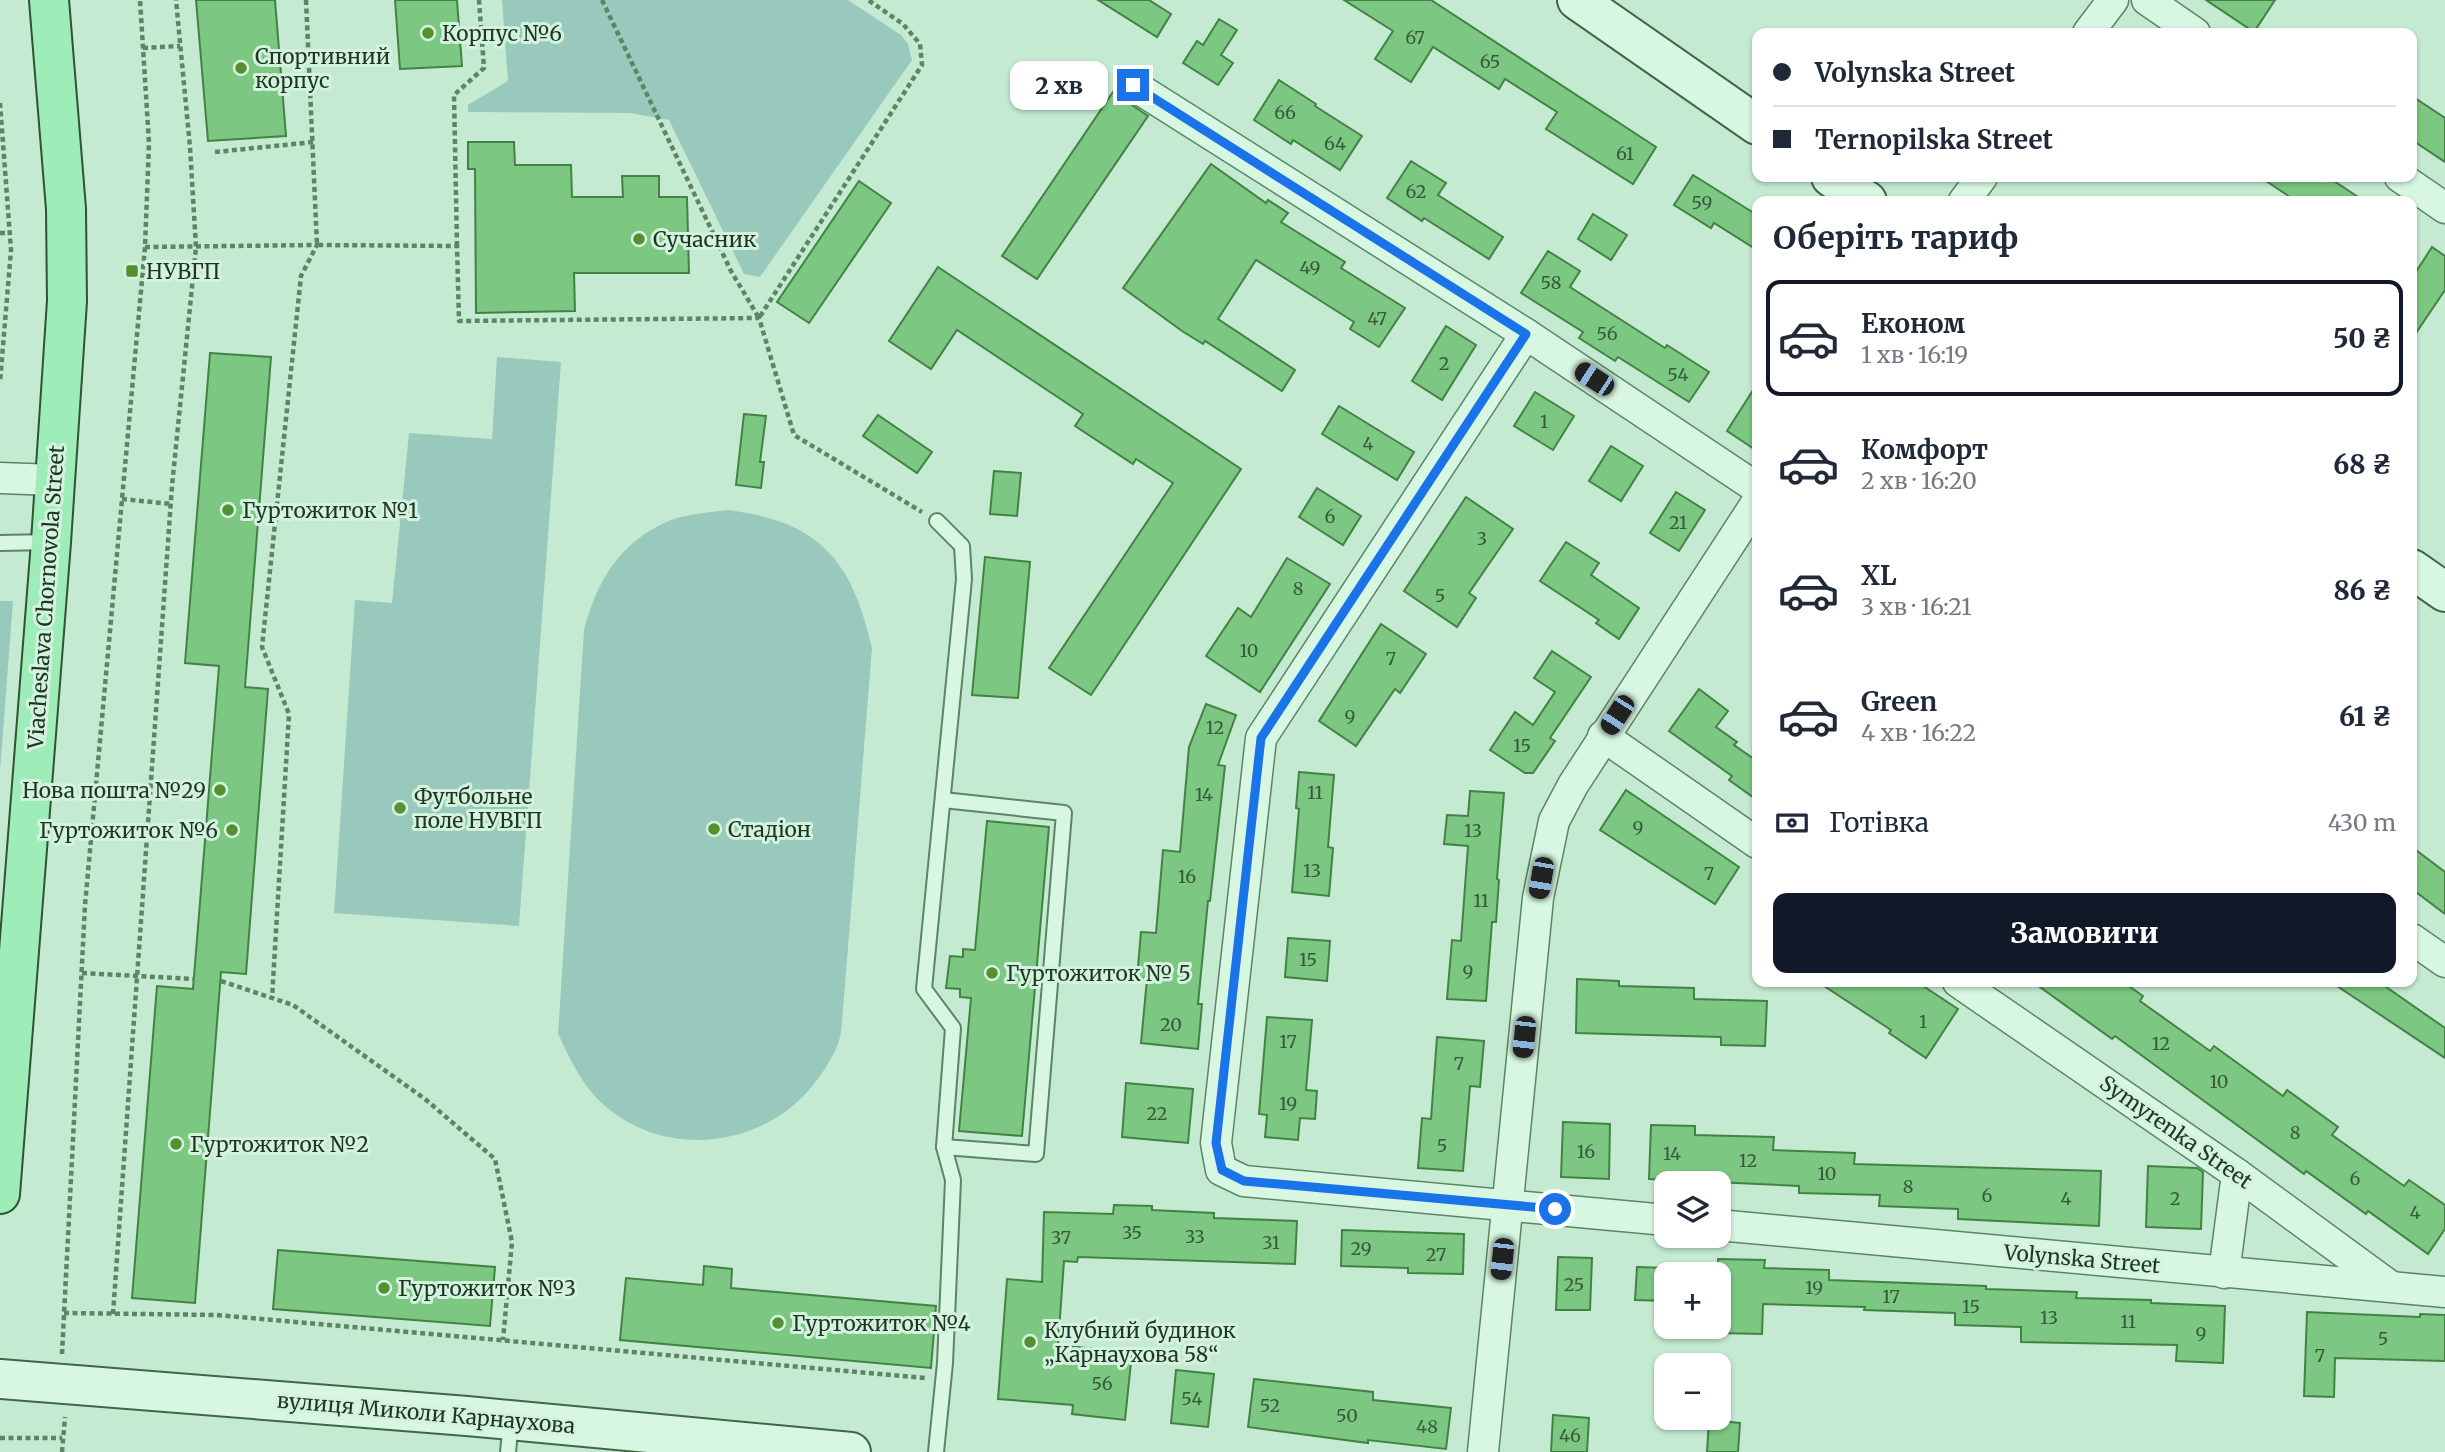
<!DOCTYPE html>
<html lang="uk">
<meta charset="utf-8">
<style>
body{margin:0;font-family:Merriweather,serif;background:#f2f2f3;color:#1f2937;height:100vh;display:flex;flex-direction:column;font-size:26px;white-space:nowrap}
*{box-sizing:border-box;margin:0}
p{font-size:23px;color:#747a83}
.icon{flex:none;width:38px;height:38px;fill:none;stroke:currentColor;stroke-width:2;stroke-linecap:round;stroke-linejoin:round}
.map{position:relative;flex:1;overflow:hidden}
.drawer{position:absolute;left:1752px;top:196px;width:665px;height:791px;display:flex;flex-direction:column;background:#fff;border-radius:14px;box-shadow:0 2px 5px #0004}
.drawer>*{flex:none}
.top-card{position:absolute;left:1752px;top:28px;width:665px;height:154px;border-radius:14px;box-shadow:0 2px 5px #0004;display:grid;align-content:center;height:154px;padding:0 21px;background:#fff}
.tools{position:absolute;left:1654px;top:1171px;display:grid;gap:14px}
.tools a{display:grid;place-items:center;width:77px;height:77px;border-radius:14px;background:#fff;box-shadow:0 2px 5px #0004;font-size:35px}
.end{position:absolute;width:32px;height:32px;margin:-16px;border:9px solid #1a73e8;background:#fff;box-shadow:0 0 0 4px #fff}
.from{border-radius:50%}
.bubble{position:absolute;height:49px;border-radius:14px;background:#fff;box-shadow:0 2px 5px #0004;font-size:23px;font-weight:800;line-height:49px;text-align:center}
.car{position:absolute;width:21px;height:42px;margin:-21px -10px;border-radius:9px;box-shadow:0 0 5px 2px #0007;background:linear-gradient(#222 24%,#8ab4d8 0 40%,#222 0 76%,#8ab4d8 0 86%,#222 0)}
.top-card b{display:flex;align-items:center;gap:24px;height:66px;font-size:26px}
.top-card b+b{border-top:2px solid #e0e1e3}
.top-card i{width:18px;height:18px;background:#1f2937}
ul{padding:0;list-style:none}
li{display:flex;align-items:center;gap:21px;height:116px;margin:0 14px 10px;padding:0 7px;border:4px solid transparent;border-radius:14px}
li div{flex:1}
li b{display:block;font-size:26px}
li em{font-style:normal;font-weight:800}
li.selected{border-color:#111827}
li>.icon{width:63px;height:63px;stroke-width:1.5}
h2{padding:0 21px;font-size:32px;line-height:84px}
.pay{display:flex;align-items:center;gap:18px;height:77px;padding:0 21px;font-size:26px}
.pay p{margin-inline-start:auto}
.cta{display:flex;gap:14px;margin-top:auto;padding:14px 21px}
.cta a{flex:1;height:80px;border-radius:14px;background:#111827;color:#fff;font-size:28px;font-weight:800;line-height:80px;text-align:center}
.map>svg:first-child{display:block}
.green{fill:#99c9bd}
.building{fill:#7cc781;stroke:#438245;stroke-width:2}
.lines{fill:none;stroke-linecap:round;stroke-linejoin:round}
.lane-casing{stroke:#5c8563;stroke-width:18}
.street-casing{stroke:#5c8563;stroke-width:33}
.secondary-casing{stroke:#3f6745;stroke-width:42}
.primary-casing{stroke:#305333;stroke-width:42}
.path{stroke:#5c8563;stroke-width:4.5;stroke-dasharray:5 3.5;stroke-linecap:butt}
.lane{stroke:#d7f7e2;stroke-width:14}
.street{stroke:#d7f7e2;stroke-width:30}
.secondary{stroke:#d7f7e2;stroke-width:38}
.primary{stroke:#9eecb8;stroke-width:38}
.route{stroke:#1a73e8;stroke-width:9}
.poi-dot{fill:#53902f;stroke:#d3f3df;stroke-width:2.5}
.labels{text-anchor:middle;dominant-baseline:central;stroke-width:6;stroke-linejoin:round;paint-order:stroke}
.number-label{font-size:18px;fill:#365a3a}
.poi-label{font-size:21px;fill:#1f3622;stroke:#d3f3df;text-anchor:start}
.street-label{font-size:21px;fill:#1f3622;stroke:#d3f3df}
</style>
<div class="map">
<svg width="2445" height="1452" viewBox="0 0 2445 1452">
<rect width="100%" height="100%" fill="#c4ebd2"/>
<g class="green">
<polygon points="502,0 848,0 901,35 908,44 912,60 760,277 744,274 669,120 630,113 468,112 468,105 508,81"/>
<polygon points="497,357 561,362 519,926 334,913 355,600 392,603 409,433 492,439"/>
<path d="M728,510C820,522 852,560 872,648L843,1010C842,1019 842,1028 840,1037C836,1053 824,1071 814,1084C764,1148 666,1160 604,1105C582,1086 571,1060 558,1034L584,630C596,585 615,549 658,526C679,514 705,513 728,510Z"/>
<polygon points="0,601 13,601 0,772"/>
</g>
<g class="building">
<polygon points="196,0 275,0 286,136 208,141"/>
<polygon points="395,0 457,0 462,66 400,69"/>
<polygon points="1098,0 1149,0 1171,14 1157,37"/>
<polygon points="1344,0 1431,0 1656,147 1633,184 1546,129 1557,112 1505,79 1499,89 1433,47 1411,82 1375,59 1393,31"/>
<polygon points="2206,0 2275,0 2254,32"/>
<polygon points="1219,19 1237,30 1221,55 1233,63 1218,85 1183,63 1197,41 1203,45"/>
<polygon points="1279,80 1316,104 1315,106 1362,136 1340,170 1293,140 1291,144 1254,120"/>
<polygon points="1113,92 1148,116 1037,279 1002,256"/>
<polygon points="2412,96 2445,118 2445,162 2412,140"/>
<polygon points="468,142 514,142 515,165 571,165 572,197 623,197 622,176 659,176 659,197 687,197 689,273 574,273 575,311 476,313 475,169 468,169"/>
<polygon points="1411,161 1446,183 1438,195 1503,237 1489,259 1424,218 1422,221 1387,198"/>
<polygon points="1211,164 1266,203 1268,200 1288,213 1281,222 1345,262 1341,268 1405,308 1379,347 1350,329 1354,322 1256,260 1218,319 1295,370 1282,391 1205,341 1203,344 1182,331 1123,288"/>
<polygon points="1693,175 1757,215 1757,250 1714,223 1711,228 1674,205"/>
<polygon points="2260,177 2328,177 2364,201 2296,201"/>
<polygon points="859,181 891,203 809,323 777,302"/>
<polygon points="1593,214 1627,235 1611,260 1578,239"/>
<polygon points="2432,247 2445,256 2445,290 2412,339 2412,278"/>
<polygon points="1548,251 1580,271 1570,287 1665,348 1667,345 1709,372 1689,402 1618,357 1615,361 1579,338 1583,332 1521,293"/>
<polygon points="938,267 1241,469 1091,695 1049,668 1173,483 1136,459 1133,464 1075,426 1083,414 957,330 931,369 889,341"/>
<polygon points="1446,326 1476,345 1442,400 1412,381"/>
<polygon points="210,353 271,357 245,687 268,689 246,974 221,972 195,1303 132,1298 157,986 193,989 219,666 185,663"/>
<polygon points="1757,384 1757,451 1727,431"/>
<polygon points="1535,392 1574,416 1553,450 1514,426"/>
<polygon points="1339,406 1414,452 1397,480 1322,434"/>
<polygon points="744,414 766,416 760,462 764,462 761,488 736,485"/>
<polygon points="878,415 932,452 917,473 863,436"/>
<polygon points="1611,446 1643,466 1621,501 1589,481"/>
<polygon points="994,471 1021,473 1017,516 990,514"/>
<polygon points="1317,488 1361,516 1343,545 1299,517"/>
<polygon points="1676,492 1705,510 1679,551 1650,533"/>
<polygon points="1466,497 1513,529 1469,593 1476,598 1457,627 1404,591"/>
<polygon points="1566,542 1599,563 1591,575 1639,608 1619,639 1596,623 1599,620 1540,581"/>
<polygon points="985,557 1030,562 1018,698 972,695"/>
<polygon points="1287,558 1330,584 1260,692 1206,656 1238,608 1251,617"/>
<polygon points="1381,624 1426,654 1400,693 1395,689 1356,746 1319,721"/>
<polygon points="1552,651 1591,677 1550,738 1555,741 1533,773 1525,773 1490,750 1515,712 1533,725 1555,692 1534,678"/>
<polygon points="1699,689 1728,711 1716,727 1737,742 1734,745 1757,761 1757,800 1729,780 1732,776 1669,731"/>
<polygon points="1206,704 1236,715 1218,765 1225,766 1210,901 1208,901 1198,1004 1202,1004 1198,1049 1141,1043 1147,979 1137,978 1141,932 1156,933 1163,850 1180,852 1189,747"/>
<polygon points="1299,772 1334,775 1328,847 1333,848 1329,896 1292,892 1299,809 1296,808"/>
<polygon points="1626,790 1739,867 1715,904 1600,830"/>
<polygon points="1470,791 1504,793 1497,879 1499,880 1496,922 1492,922 1486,1001 1447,999 1452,940 1461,941 1468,846 1444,844 1447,815 1468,816"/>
<polygon points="987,821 1049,827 1022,1136 959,1131 971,998 960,997 960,989 946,988 950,956 963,957 963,949 975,950"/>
<polygon points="2412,847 2445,872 2445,914 2412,889"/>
<polygon points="1288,938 1330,941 1327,981 1285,977"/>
<polygon points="1577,979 1619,981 1619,986 1694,988 1694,999 1767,1001 1765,1046 1721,1045 1721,1037 1576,1033"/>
<polygon points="1818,982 1917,982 1958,1009 1926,1058 1889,1033 1891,1030"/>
<polygon points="2033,982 2123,982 2143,996 2140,1001 2210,1051 2214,1046 2283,1096 2287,1090 2338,1127 2332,1135 2404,1186 2409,1180 2445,1205 2445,1229 2428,1254 2368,1211 2366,1214 2306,1171 2304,1174 2115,1036 2112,1039"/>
<polygon points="2331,982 2379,982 2445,1028 2445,1058"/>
<polygon points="1267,1017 1312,1020 1306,1090 1317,1091 1315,1119 1300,1118 1298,1140 1265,1137 1267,1115 1259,1114"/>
<polygon points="1437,1037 1484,1041 1480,1087 1470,1086 1463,1171 1418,1168 1422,1118 1431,1119"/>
<polygon points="1126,1083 1193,1089 1188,1143 1122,1137"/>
<polygon points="1563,1122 1610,1124 1609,1179 1561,1177"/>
<polygon points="1651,1125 1695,1126 1695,1135 1774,1137 1773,1150 1855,1153 1854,1164 2101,1171 2099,1226 1958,1219 1958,1209 1879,1206 1880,1195 1799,1193 1799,1186 1649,1179"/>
<polygon points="2148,1166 2197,1168 2203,1172 2201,1229 2146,1227"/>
<polygon points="1114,1205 1152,1206 1152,1210 1214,1213 1214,1218 1297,1221 1295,1264 1078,1257 1077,1262 1064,1261 1058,1345 1132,1353 1125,1420 1072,1414 1073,1405 998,1399 1007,1279 1042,1282 1044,1212 1113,1214"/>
<polygon points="1342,1230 1464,1234 1463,1274 1408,1273 1408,1268 1341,1266"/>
<polygon points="278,1250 495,1267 490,1326 273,1309"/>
<polygon points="1558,1257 1592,1258 1590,1310 1556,1310"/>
<polygon points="1718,1259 1765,1260 1764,1268 1829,1270 1829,1280 1986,1286 1986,1289 2077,1292 2076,1298 2151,1300 2151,1303 2225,1306 2223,1363 2176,1361 2177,1345 2021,1342 2021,1327 1955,1325 1955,1313 1864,1310 1865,1307 1763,1304 1762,1334 1718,1333"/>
<polygon points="704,1266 732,1269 731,1288 936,1306 931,1368 620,1340 626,1278 703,1285"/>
<polygon points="1637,1267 1666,1268 1666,1301 1635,1300"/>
<polygon points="2307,1312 2420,1317 2420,1314 2445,1315 2445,1361 2335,1358 2334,1397 2304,1396"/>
<polygon points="1176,1370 1214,1374 1208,1427 1171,1423"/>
<polygon points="1254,1379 1373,1392 1373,1400 1451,1408 1446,1449 1368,1440 1368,1443 1248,1427"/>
<polygon points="1553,1415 1589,1418 1587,1452 1551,1452"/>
<polygon points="1709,1420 1740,1423 1738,1452 1707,1452"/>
</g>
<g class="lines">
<defs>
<g id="lane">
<polyline points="0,543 51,542"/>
<polyline points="943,800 1064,813 1036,1154 944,1147"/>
<polyline points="508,1452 511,1422"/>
<polyline points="936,1452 945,1363 953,1180 944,1147 953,1028 924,989 964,579 962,546 937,521"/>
</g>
<g id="street">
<polyline points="2147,0 2195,33"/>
<polyline points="2088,33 2113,0"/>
<polyline points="1133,85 1526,334 1757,488"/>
<polyline points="2400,177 2445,208"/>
<polyline points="1964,201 1982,177"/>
<polyline points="1526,334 1261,738 1216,1143 1221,1170 1244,1181 1666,1220"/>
<polyline points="0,478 55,480"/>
<polyline points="1603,736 1757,843"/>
<polyline points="2412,939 2445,962"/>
<polyline points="1958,982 2237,1174 2390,1286"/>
<polyline points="1718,1225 2445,1292"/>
<polyline points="2224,1273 2237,1174"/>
<polyline points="1483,1452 1538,898 1554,821 1573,785 1757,502"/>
</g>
<g id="secondary">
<polyline points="1577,0 1757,125"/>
<polyline points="1831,177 1867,201"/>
<polyline points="2412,569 2445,592"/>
<polyline points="0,1379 467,1416 851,1452"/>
</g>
<polyline id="primary" points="0,1194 51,542 67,301 66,209 49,0"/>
</defs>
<use href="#lane" class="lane-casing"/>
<use href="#street" class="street-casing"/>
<use href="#secondary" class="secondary-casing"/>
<use href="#primary" class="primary-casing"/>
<g class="path">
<polyline points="306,0 317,245 457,246 459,321 759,318 794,435 922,512"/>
<polyline points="602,0 731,271 759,318 922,65 920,44 903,24 868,0"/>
<polyline points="143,48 180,46"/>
<polyline points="0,103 11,250 0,382"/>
<polyline points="215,152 314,142"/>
<polyline points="0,233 9,233"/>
<polyline points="457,246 454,95 484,68 479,0"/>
<polyline points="145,247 317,245 301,276 262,647 289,714 272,998"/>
<polyline points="122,499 171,504"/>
<polyline points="82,973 194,979"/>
<polyline points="221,981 293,1005 425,1099 495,1159 512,1242 503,1340"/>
<polyline points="64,1313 217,1315 925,1378"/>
<polyline points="113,1314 172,486 196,247 190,147 176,0"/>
<polyline points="62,1354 85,905 145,247 149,143 140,0"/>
<polyline points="0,1438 62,1438"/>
<polyline points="62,1452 65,1417"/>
</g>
<use href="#lane" class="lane"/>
<use href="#street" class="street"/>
<use href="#secondary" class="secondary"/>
<use href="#primary" class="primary"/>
</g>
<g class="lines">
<polyline class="route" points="1133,85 1526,334 1261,738 1216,1143 1222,1170 1244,1181 1555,1209"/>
</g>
<g class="poi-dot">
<circle cx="428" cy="33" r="7"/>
<circle cx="241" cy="68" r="7"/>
<circle cx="639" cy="239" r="7"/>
<rect x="125" y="264" width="14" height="14" rx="3.5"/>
<circle cx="228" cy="510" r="7"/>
<circle cx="220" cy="790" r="7"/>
<circle cx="400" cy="808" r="7"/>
<circle cx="714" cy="829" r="7"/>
<circle cx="232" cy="830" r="7"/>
<circle cx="992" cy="973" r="7"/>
<circle cx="176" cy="1144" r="7"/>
<circle cx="384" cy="1288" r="7"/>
<circle cx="778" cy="1323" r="7"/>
<circle cx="1030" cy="1342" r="7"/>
</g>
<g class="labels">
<g class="number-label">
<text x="1415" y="37">67</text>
<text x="1490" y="61">65</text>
<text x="1285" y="112">66</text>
<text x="1335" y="143">64</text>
<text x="1625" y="153">61</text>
<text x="1416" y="191">62</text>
<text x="1702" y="202">59</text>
<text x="1310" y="267">49</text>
<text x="1551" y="282">58</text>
<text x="1377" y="318">47</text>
<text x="1607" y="333">56</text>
<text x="1444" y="363">2</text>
<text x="1678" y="374">54</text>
<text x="1544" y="421">1</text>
<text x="1368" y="443">4</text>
<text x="1330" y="516">6</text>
<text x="1678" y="522">21</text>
<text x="1482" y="538">3</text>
<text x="1298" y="588">8</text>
<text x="1440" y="595">5</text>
<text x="1249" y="650">10</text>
<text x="1391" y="658">7</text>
<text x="1350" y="716">9</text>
<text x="1215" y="727">12</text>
<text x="1522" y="745">15</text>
<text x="1315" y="792">11</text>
<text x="1204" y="794">14</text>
<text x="1638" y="827">9</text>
<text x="1473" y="830">13</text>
<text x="1312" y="870">13</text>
<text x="1709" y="873">7</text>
<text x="1187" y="876">16</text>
<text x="1481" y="900">11</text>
<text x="1308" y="959">15</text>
<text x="1468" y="971">9</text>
<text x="1923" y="1021">1</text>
<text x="1171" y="1024">20</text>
<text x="1288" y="1041">17</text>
<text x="2161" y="1043">12</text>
<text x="1459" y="1063">7</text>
<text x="2219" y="1081">10</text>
<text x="1288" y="1103">19</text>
<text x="1157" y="1113">22</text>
<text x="2295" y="1132">8</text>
<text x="1442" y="1145">5</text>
<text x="1586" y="1151">16</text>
<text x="1672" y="1153">14</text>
<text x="1748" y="1160">12</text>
<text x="1827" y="1173">10</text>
<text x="2355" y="1178">6</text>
<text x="1908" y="1186">8</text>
<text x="1987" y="1195">6</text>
<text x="2066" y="1198">4</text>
<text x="2175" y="1198">2</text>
<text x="2415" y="1212">4</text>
<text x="1132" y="1232">35</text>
<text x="1195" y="1236">33</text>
<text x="1061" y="1237">37</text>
<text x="1271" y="1242">31</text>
<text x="1361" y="1248">29</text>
<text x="1436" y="1254">27</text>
<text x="1574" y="1284">25</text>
<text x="1814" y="1287">19</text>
<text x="1891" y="1296">17</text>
<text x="1971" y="1306">15</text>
<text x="2049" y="1317">13</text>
<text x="2128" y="1321">11</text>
<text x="2201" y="1333">9</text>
<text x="2383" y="1338">5</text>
<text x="2320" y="1355">7</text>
<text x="1102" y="1383">56</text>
<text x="1192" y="1398">54</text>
<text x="1270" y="1405">52</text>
<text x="1347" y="1415">50</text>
<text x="1427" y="1426">48</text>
<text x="1570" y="1435">46</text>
</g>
<g class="poi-label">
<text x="442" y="33">Корпус №6</text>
<text x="255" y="56">Спортивний<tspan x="255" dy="24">корпус</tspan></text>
<text x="653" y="239">Сучасник</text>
<text x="146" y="271">НУВГП</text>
<text x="242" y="510">Гуртожиток №1</text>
<text x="206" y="790" text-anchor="end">Нова пошта №29</text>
<text x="414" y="796">Футбольне<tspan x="414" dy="24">поле НУВГП</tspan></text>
<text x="728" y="829">Стадіон</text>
<text x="218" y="830" text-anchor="end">Гуртожиток №6</text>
<text x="1006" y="973">Гуртожиток № 5</text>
<text x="190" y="1144">Гуртожиток №2</text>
<text x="398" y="1288">Гуртожиток №3</text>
<text x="792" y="1323">Гуртожиток №4</text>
<text x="1044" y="1330">Клубний будинок<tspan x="1044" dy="24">„Карнаухова 58“</tspan></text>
</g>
<g class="street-label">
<text transform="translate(46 597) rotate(-86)">Viacheslava Chornovola Street</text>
<text transform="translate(2176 1132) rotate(35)">Symyrenka Street</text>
<text transform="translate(2082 1259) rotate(5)">Volynska Street</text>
<text transform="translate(426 1413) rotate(5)">вулиця Миколи Карнаухова</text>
</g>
</g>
</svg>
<div class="tools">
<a><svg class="icon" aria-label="layers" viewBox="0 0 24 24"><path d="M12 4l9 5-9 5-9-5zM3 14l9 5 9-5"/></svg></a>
<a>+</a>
<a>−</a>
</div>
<i class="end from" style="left:1555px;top:1209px"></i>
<i class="end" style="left:1133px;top:85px"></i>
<div class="bubble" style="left:1010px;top:61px;width:98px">2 хв</div>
<i class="car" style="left:1594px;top:379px;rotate:303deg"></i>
<i class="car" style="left:1617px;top:715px;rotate:213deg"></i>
<i class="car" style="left:1541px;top:878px;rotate:190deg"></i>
<i class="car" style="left:1524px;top:1037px;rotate:186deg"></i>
<i class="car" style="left:1502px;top:1259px;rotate:186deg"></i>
<div class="top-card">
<b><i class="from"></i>Volynska Street</b>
<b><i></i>Ternopilska Street</b>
</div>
<section class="drawer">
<h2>Оберіть тариф</h2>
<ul>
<li class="selected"><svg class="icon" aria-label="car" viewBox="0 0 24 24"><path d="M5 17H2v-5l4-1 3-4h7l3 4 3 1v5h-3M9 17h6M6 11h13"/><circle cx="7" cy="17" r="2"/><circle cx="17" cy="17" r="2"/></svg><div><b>Економ</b><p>1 хв · 16:19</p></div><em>50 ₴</em></li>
<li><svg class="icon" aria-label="car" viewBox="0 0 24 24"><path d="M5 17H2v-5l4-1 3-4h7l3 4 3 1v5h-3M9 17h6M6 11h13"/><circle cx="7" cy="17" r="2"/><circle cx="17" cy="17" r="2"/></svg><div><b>Комфорт</b><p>2 хв · 16:20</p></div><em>68 ₴</em></li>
<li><svg class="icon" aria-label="car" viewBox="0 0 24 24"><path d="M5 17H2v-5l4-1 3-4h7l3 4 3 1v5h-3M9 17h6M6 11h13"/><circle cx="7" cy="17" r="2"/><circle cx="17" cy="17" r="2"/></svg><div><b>XL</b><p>3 хв · 16:21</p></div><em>86 ₴</em></li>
<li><svg class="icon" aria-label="car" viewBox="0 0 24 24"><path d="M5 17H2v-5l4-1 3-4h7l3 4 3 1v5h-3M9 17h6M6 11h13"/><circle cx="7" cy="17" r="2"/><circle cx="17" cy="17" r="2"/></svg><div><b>Green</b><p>4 хв · 16:22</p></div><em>61 ₴</em></li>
</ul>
<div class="pay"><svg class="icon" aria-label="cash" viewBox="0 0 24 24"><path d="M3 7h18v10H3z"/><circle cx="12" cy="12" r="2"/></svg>Готівка<p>430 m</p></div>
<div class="cta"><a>Замовити</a></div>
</section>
</div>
